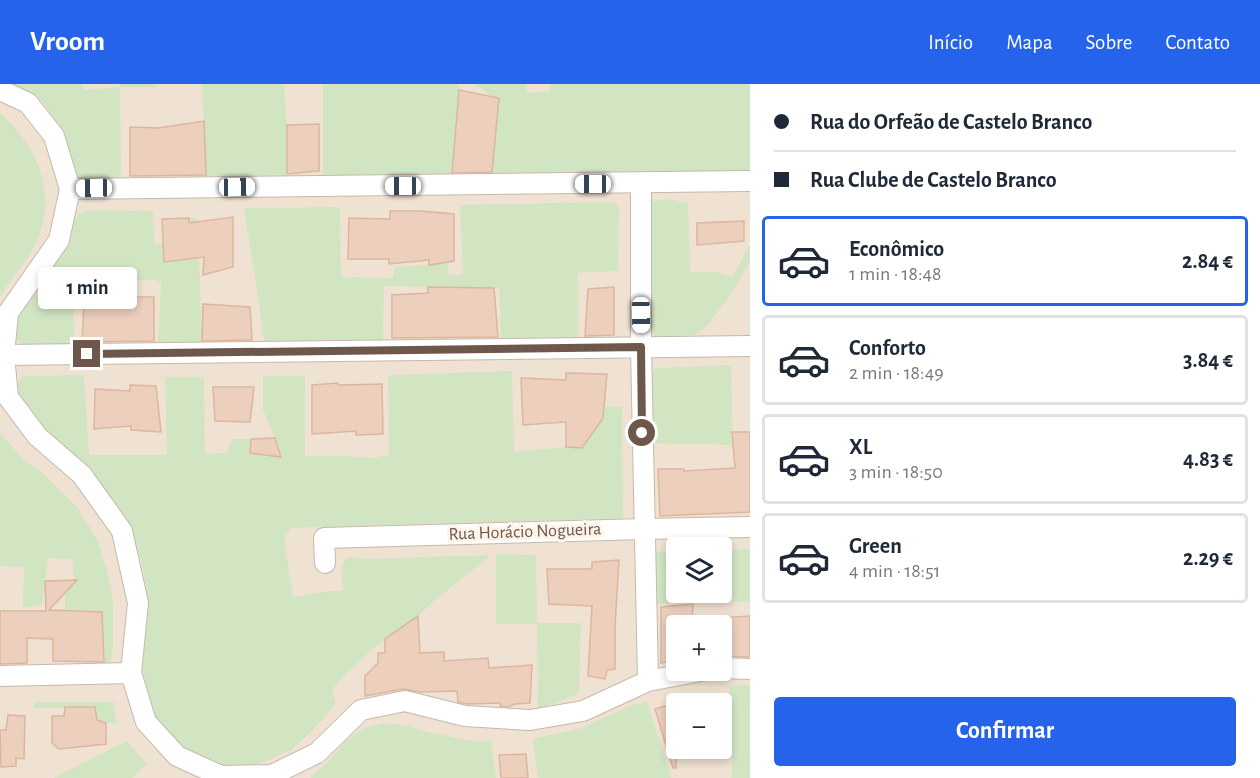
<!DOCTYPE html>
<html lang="pt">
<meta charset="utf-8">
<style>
body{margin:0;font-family:"Alegreya Sans",sans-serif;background:#f6f6f7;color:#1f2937;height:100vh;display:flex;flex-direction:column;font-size:22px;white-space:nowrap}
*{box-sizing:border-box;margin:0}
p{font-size:20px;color:#747a83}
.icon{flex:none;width:33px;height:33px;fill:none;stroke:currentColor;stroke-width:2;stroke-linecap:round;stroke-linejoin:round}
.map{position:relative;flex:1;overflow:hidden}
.details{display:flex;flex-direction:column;background:#fff;width:510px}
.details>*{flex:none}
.guide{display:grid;align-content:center;height:132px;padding:0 24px;background:#fff}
.controls{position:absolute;left:666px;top:453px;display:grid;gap:12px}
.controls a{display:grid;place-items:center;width:66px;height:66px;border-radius:6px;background:#fff;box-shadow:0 3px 9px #0003;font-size:30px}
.end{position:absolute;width:27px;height:27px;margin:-14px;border:8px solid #6e584c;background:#fff;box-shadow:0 0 0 3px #fff}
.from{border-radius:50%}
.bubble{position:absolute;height:42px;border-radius:6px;background:#fff;box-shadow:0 3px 9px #0003;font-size:20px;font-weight:600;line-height:42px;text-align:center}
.car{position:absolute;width:18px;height:36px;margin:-18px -9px;border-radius:8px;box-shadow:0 0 4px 2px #0007;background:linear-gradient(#fff 24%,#345 0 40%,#fff 0 76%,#345 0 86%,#fff 0)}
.guide b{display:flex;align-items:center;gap:21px;height:57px;font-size:22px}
.guide b+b{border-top:2px solid #e0e1e3}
.guide i{width:15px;height:15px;background:#1f2937}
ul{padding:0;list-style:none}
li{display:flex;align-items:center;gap:18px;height:90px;margin:0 12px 9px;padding:0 12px;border:3px solid #e0e1e3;border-radius:6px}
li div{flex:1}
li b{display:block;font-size:22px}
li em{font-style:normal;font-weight:600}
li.selected{border-color:#2563eb}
li>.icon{width:54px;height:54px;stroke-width:1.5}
.cta{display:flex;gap:12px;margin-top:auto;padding:12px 24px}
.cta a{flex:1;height:69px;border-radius:6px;background:#2563eb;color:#fff;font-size:24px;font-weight:600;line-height:69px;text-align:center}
header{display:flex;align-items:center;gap:36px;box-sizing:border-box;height:84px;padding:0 30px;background:#2563eb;color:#fff}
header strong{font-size:28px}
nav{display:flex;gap:33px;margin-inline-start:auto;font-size:21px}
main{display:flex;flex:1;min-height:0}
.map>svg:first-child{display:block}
.residential{fill:#f0e2d2;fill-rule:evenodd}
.green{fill:#d1e5c3}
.building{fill:#eccfbd;stroke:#ddb69f;stroke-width:1.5}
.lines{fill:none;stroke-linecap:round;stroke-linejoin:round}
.minor-casing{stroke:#c8b8ab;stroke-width:22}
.minor{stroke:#fff;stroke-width:20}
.route{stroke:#6e584c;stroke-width:8}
.labels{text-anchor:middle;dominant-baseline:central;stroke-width:6;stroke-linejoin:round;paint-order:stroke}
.street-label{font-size:18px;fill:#6e584c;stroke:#fdf4e8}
</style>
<header>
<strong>Vroom</strong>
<nav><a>Início</a><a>Mapa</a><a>Sobre</a><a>Contato</a></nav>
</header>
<main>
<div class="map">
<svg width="750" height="694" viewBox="0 0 750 694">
<rect width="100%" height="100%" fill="#f9f0e3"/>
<path class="residential" d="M0,0H750V694H0ZM676,464H722V508H676ZM676,542H722V586H676ZM676,620H722V664H676Z"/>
<g class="green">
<polygon points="9,0 83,0 83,6 120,3 120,0 155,0 155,3 120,3 121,97 78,95 74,91 72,73 66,55 53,32 40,15"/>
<polygon points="202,0 284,0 287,41 287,91 206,92"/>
<polygon points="323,0 459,0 451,91 323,95"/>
<polygon points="475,0 526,0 527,9 549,8 550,0 750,0 750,88 491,91 499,14 491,12"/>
<path d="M0,29C37,62 59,110 36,158C27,178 11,195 0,213Z"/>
<polygon points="668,115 688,119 690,188 716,188 733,192 750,160 750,177 731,210 708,241 695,251 655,252 651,248 649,118"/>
<polygon points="606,118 615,119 619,124 618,187 578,189 578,253 501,258 499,201 499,204 384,202 383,258 264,260 259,220 244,124 340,123 341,193 393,194 395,183 449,179 447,191 463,191 460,121"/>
<polygon points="90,126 153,127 154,160 163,159 164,178 189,175 189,134 198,135 202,261 158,260 161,198 155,196 73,196 74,262 22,260 11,249 16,236 32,210 56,179 67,154 71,139 80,129"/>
<polygon points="731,281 733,361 651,359 651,288 655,284"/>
<polygon points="512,287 514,368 566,363 582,364 603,334 604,322 622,323 623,434 291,444 284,455 293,513 330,507 343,507 341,486 346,474 353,473 364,475 491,471 433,518 418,532 385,555 369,568 346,590 332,606 336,620 313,646 291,666 259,680 238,685 221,683 179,663 154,638 143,611 141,584 146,534 146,500 141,477 132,450 105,406 92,390 49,354 16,312 16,302 22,292 84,291 89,371 167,371 165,293 204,293 205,370 227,369 232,355 251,355 251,369 281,373 275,354 263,326 263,292 305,292 305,372 346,372 371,374 389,371 388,291"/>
<polygon points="0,349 23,375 41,388 77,423 98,457 109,495 113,517 113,564 109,582 104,578 102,528 65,527 65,509 74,496 72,475 48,474 42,521 23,523 24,483 0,482"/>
<polygon points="750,465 750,518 713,517 655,520 653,468 676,467 676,508 722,508 722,466"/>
<polygon points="496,470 536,471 537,539 581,539 579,609 561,617 538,624 537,540 496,540"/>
<polygon points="743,601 750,602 750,694 730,694 732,693 729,602"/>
<polygon points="34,618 114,618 114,629 117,639 106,639 97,636 95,623 34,624"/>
<polygon points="647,618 671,694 538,694 533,655 581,644 632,621"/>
<polygon points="384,639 404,641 428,648 472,657 491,657 496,694 310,694 331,675 344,658 364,644"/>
<polygon points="127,657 147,680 132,694 54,694"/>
</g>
<g class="building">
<polygon points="459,6 499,14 492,88 452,89"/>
<polygon points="204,37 206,91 130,92 130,43 158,44"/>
<polygon points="319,40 319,87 287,90 287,41"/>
<polygon points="390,127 420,127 454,130 454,177 429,181 429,176 389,180 389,175 348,175 349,134 390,135"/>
<polygon points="233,133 233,183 203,191 204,173 164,178 162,135 189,134 189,139"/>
<polygon points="744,137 744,157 697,161 697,139"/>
<polygon points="428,203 494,204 498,253 392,254 392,211 428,209"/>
<polygon points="614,203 614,251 585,252 588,205"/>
<polygon points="129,213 154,213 154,257 82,258 84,218"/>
<polygon points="203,220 250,223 252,256 202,257"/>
<polygon points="566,289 607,290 603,334 582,364 566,363 566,338 523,341 521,294 566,296"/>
<polygon points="338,299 338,301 382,300 383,350 356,351 356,347 312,350 312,301"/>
<polygon points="130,301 156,302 161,348 131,346 131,342 94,345 95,305 130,307"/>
<polygon points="213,303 254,303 250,338 215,337"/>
<polygon points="732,348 750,348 750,428 660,432 658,385 684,385 684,387 735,384"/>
<polygon points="275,354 281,373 250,369 251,355"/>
<polygon points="619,476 615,542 615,585 607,586 605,595 588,592 592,522 549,520 547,485 592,485 592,478"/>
<polygon points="77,496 49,526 102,528 104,578 53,577 53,555 27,554 27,579 0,580 0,527 46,527 45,497"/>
<polygon points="693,520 692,542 676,542 676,576 661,579 661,523"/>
<polygon points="418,532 420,569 444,568 444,577 488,574 489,584 532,581 530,619 515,620 508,623 500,622 500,619 467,620 458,618 457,607 420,608 403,605 365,612 365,592 378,579 378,569 385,569 385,555"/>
<polygon points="750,532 750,573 722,572 722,534"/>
<polygon points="676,619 676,684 673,684 655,625"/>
<polygon points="65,623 95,623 97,636 106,639 106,660 59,665 52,659 52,632 64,632"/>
<polygon points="8,631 25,632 24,675 16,674 16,682 1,683 0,646 6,646"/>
<polygon points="526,670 528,694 501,694 499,671"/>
</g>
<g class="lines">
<defs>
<g id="minor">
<polyline points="0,6 28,19 54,52 70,105 59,156 8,229 4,271 8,313 37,352 82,391 122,447 138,519 131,589 146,638 177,672 221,692 272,691 317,669 361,626 405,617 465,632 530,636 583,627 648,597 706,586"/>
<polyline points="641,99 641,263 648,597"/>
<polyline points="70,105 750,97"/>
<polyline points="4,271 750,262"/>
<polyline points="325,479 324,454 644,445 750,443"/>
<polyline points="722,584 750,585"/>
<polyline points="0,592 131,589"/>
</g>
</defs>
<use href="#minor" class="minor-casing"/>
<use href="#minor" class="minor"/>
</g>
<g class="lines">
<polyline class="route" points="87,270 641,263 642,349"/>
</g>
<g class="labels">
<g class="street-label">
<text transform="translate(525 448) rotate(-2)">Rua Horácio Nogueira</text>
</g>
</g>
</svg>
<div class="controls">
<a><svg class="icon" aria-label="layers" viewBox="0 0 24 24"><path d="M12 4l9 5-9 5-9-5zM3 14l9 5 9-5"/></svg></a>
<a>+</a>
<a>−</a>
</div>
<i class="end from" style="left:642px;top:349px"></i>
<i class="end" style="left:87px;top:270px"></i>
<div class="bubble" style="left:38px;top:183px;width:99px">1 min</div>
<i class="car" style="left:593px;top:100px;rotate:270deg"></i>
<i class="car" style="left:403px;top:102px;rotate:270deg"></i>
<i class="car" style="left:237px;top:103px;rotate:89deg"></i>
<i class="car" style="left:94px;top:104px;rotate:269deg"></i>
<i class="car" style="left:641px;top:231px;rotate:179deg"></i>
</div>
<section class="details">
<div class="guide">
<b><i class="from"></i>Rua do Orfeão de Castelo Branco</b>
<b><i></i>Rua Clube de Castelo Branco</b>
</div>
<ul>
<li class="selected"><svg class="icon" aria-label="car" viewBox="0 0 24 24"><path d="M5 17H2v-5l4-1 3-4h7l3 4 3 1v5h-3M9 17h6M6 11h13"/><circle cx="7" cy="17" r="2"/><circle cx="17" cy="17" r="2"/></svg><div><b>Econômico</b><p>1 min · 18:48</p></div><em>2.84 €</em></li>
<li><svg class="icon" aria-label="car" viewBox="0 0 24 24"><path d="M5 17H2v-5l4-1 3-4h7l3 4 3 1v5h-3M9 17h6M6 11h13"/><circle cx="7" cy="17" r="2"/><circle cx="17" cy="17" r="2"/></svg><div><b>Conforto</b><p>2 min · 18:49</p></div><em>3.84 €</em></li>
<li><svg class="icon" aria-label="car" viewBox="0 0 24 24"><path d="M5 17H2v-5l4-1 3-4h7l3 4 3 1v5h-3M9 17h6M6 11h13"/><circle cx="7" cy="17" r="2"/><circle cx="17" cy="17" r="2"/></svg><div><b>XL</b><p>3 min · 18:50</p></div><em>4.83 €</em></li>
<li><svg class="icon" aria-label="car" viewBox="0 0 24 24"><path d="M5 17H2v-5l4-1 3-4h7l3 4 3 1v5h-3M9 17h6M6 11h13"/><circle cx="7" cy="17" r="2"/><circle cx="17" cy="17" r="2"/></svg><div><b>Green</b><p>4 min · 18:51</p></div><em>2.29 €</em></li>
</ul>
<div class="cta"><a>Confirmar</a></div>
</section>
</main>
